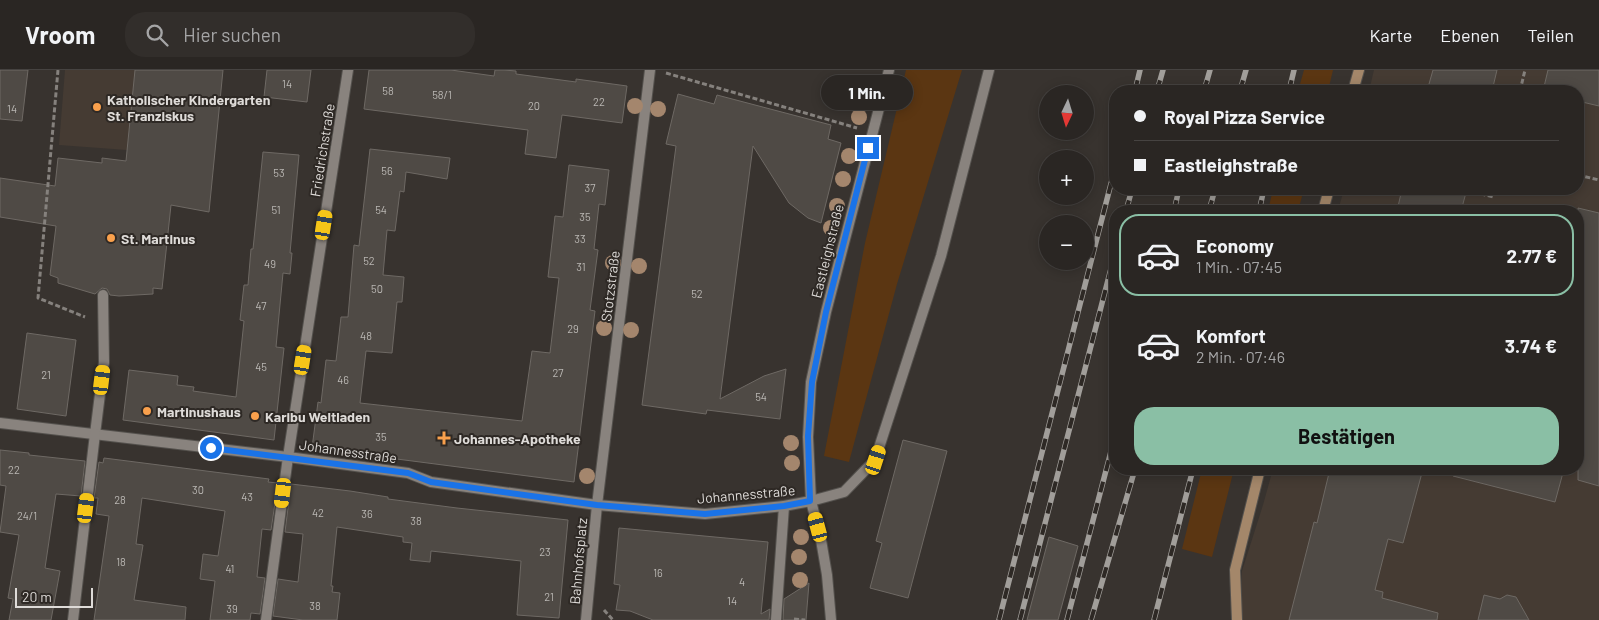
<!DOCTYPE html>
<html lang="de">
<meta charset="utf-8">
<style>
body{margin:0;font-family:Barlow,sans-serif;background:#322e2b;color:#f1f3f6;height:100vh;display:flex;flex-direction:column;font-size:19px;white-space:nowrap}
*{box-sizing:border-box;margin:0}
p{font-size:16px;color:#a5a5a6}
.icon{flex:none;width:28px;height:28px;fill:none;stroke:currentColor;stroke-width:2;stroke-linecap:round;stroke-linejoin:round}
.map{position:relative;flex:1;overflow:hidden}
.drawer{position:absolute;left:1109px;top:135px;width:475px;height:270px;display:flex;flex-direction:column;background:#2a2623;border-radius:20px;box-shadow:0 2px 12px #0003,0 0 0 1px #464341}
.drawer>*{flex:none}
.guide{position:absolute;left:1109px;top:15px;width:475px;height:110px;border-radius:20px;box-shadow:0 2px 12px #0003,0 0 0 1px #464341;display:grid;align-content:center;height:110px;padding:0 25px;background:#2a2623}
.needle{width:32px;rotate:184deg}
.buttons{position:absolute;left:1039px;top:15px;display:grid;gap:10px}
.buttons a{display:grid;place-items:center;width:55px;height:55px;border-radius:50%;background:#2a2623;box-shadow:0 2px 12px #0003,0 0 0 1px #464341;font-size:25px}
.scale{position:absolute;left:15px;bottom:12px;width:78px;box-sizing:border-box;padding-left:5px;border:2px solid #dedbd8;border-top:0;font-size:14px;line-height:18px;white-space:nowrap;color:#dedbd8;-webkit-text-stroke:4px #2e2925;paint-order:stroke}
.end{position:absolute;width:22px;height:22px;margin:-11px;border:6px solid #1a73e8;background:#fff;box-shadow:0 0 0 2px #fff}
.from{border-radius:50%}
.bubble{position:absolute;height:35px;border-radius:18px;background:#2a2623;box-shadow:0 2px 12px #0003,0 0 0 1px #464341;font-size:16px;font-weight:700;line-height:35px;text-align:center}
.car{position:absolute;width:15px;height:30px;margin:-15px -8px;border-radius:6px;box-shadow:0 0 4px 1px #0007;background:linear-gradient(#f5c518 24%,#345 0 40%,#f5c518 0 76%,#345 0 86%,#f5c518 0)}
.guide b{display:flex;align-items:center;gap:18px;height:48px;font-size:19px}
.guide b+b{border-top:1px solid #464341}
.guide i{width:12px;height:12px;background:#f1f3f6}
ul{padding:9px 0 0;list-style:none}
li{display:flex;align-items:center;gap:15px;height:82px;margin:0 10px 8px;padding:0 15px;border:2px solid transparent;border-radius:20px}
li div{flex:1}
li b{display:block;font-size:19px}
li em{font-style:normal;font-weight:700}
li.current{border-color:#8abfa5}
li>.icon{width:45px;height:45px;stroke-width:1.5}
.cta{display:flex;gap:10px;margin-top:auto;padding:10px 25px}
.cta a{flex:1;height:58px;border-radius:20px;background:#8abfa5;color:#111;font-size:20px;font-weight:700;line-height:58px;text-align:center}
header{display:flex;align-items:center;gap:30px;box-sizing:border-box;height:70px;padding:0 25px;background:#2a2623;border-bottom:1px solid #464341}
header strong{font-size:24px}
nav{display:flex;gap:28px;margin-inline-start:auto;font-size:18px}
.search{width:350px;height:45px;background:#322e2b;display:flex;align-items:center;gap:12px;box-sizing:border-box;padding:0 18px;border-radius:20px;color:#a5a5a6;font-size:19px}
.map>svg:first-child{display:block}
.built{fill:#453b33}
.green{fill:#5b3612}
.building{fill:#4f4a45;stroke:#6e6964}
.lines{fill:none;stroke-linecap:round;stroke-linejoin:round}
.lane-casing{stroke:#54514d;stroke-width:12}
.street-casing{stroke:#54514d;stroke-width:12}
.secondary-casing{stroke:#54514d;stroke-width:12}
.path{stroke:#85817d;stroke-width:3;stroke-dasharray:5 2.5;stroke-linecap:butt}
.lane{stroke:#89837e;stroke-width:10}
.street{stroke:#89837e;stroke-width:10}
.secondary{stroke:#a4876a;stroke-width:10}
.rail-casing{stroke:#a19e9a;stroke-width:5.5}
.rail{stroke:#2e2925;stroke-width:4;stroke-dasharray:11;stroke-linecap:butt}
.tree{fill:#a4866d}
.route{stroke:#1a73e8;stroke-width:6}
.poi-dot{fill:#f9a04c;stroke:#2e2925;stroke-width:2}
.labels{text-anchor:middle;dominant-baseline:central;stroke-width:4;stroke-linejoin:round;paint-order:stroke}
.number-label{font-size:11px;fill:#bab7b3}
.poi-label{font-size:14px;font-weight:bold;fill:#dedbd8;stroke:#2e2925;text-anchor:start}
.street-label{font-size:14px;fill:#dedbd8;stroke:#2e2925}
</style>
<header>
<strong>Vroom</strong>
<div class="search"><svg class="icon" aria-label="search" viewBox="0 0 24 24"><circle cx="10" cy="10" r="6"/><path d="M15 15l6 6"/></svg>Hier suchen</div>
<nav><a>Karte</a><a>Ebenen</a><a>Teilen</a></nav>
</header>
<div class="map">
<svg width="1599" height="550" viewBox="0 0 1599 550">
<rect width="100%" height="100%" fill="#38332f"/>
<g class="built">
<polygon points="65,0 135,0 127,80 59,75"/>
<polygon points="1374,0 1599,0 1599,550 1242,550 1242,501 1263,435 1273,399 1578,399 1578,141 1338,141 1344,119 1578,119 1578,21 1369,21"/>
</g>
<g class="green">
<polygon points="906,0 962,0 897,214 849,392 824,386 865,173"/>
<polygon points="1304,0 1333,0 1328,21 1298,21"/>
<polygon points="1273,119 1304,119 1298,141 1268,141"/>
<polygon points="1202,399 1234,399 1212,487 1182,479"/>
</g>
<g class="building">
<polygon points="0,0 28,0 22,51 0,49"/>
<polygon points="135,0 223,0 209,142 171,135 162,219 153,218 153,224 119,226 110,225 107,219 102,218 95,224 58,213 58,208 50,205 56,156 0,147 0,108 55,116 58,88 102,93 102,88 126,91"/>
<polygon points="267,0 311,0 307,32 264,27"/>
<polygon points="369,0 451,0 494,6 495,0 504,0 516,1 516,4 576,12 576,9 627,16 622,53 562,45 556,88 525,84 528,60 364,39"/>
<polygon points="1433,0 1497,0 1492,21 1427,21"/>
<polygon points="1548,0 1599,0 1599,36 1578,31 1578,21 1543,21"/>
<polygon points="678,24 714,34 717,25 831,55 828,69 841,73 821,153 808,148 789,133 753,76 720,329 764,306 786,299 780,349 707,340 706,344 642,335 676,76 666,74"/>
<polygon points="370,79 450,88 447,109 406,102 404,122 400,121 395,161 387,160 383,205 404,207 402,232 397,232 392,283 366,281 360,333 522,351 532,281 550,283 559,208 548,207 555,146 563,147 569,95 609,100 605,135 599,134 594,179 598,180 590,240 595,241 574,412 312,378 318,332 321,333 326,290 336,291 341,247 348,247 354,175 359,176"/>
<polygon points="263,82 299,85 290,183 292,183 290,204 283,203 276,277 284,278 274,370 123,350 129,300 178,306 177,315 194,317 193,321 236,327 244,251 240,250 244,215 248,215 251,179 253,179"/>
<polygon points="1402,119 1467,119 1461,141 1397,141"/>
<polygon points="1578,138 1599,143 1599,416 1578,410"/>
<polygon points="27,263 76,270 66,346 17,339"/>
<polygon points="903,370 947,381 908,528 870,518 882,473 876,471"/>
<polygon points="0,380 29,383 29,385 85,391 81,426 56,424 45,498 60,501 51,550 9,550 13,529 8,528 19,465 0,462 6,416 0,415"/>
<polygon points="104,388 269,409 268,412 278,413 271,460 262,459 257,507 265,508 260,544 251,543 250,550 210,550 215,511 200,509 203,484 218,486 225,441 142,428 136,474 143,475 134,530 186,537 185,550 94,550 109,446 96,444 98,428 94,428 99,392 103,393"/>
<polygon points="1330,399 1423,399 1403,473 1388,469 1375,520 1383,522 1382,528 1438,543 1437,550 1289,550 1314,452 1317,453"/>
<polygon points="1454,399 1564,399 1555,432 1453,406"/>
<polygon points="291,414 350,421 388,427 388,429 457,438 568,450 559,548 517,545 521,491 431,481 430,492 410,490 412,473 403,472 403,467 337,457 331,516 333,516 332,522 340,523 337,550 303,550 273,546 278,509 298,512 303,464 285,462"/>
<polygon points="619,458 768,472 761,544 770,539 769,550 653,550 630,541 616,540 620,515 614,514"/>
<polygon points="1049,467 1078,476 1058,550 1027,550"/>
<polygon points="809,513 806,550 783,550 784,529"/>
<polygon points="1484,525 1500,529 1507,525 1516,527 1529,550 1478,550"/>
</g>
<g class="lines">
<defs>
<g id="lane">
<polyline points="95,364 104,292"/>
<polyline points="811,431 844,422 875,390 941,186 989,0"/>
<polyline points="776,550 784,436"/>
</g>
<g id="street">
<polyline points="103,225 104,292"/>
<polyline points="0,353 288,387 408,403 431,412 597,435 705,444 784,436 811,431"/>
<polyline points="73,550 95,364"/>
<polyline points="266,550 288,387 348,0"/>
<polyline points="586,550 597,435 650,0"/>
<polyline points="831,550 827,505 821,470 811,431 808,367 811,312 826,242 889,0"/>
</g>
<g id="secondary">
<polyline points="1353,21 1359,0"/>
<polyline points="1323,141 1329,119"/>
<polyline points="1237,550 1235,500 1260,399"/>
</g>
</defs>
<use href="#lane" class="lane-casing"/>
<use href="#street" class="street-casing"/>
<use href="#secondary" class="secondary-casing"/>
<g class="path">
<polyline points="58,0 38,228 85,247"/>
<polyline points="666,3 857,58"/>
<polyline points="1520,21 1525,0"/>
<polyline points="1578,105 1599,110"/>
<polyline points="1466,120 1493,127 1495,119"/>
<polyline points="604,540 613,550"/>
<polyline points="794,549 805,550"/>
</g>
<use href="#lane" class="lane"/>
<use href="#street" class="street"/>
<use href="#secondary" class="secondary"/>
<defs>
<g id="rail">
<polyline points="1135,21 1140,0"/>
<polyline points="1157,21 1163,0"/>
<polyline points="1204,21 1210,0"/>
<polyline points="1240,21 1246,0"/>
<polyline points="1289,21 1294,0"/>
<polyline points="1126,141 1132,119"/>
<polyline points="1174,141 1179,119"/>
<polyline points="1209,141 1215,119"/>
<polyline points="1259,141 1264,119"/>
<polyline points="999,550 1115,98"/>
<polyline points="1020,550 1115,183"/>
<polyline points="1067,550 1115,366"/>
<polyline points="1091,550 1135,399"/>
<polyline points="1154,550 1193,399"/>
</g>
</defs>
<use href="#rail" class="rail-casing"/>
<use href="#rail" class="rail"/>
</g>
<g class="tree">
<circle cx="635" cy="36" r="8"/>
<circle cx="658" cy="39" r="8"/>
<circle cx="859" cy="47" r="8"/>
<circle cx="849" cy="86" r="8"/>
<circle cx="843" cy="109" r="8"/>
<circle cx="837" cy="136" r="8"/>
<circle cx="831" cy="158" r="8"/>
<circle cx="613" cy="193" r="8"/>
<circle cx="639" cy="196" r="8"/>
<circle cx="604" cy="258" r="8"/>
<circle cx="631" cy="260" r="8"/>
<circle cx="791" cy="373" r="8"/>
<circle cx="792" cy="393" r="8"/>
<circle cx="587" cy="406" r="8"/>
<circle cx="801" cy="467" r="8"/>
<circle cx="799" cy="487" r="8"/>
<circle cx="800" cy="510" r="8"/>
</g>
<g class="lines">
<polyline class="route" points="211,378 408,403 431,412 597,435 705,444 784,436 810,431 808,366 812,312 826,242 868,78"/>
</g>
<g class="poi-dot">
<circle cx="97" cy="37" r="5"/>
<circle cx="111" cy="168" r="5"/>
<circle cx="147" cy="341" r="5"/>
<circle cx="255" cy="346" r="5"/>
<path d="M441.5 360.5h5v5h5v5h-5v5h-5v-5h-5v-5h5z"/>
</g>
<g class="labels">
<g class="number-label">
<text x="287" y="13">14</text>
<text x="388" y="20">58</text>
<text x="442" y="24">58/1</text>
<text x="599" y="31">22</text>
<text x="534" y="35">20</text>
<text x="12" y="38">14</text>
<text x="387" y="100">56</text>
<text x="279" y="102">53</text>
<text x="590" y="117">37</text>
<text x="276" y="139">51</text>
<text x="381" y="139">54</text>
<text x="585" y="146">35</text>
<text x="580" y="168">33</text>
<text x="369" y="190">52</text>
<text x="270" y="193">49</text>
<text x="581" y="196">31</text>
<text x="377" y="218">50</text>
<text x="697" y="223">52</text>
<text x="261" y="235">47</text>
<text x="573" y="258">29</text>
<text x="366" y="265">48</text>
<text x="261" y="296">45</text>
<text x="558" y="302">27</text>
<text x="46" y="304">21</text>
<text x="343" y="309">46</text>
<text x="761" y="326">54</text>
<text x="381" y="366">35</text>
<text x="14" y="399">22</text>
<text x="198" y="419">30</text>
<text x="247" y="426">43</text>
<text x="120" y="429">28</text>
<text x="318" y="442">42</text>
<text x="367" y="443">36</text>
<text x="27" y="445">24/1</text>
<text x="416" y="450">38</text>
<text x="545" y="481">23</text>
<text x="121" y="491">18</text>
<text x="230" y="498">41</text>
<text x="658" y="502">16</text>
<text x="742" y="511">4</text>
<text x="549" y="526">21</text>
<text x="732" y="530">14</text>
<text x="315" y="535">38</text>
<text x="232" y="538">39</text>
</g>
<g class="poi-label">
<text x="107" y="29">Katholischer Kindergarten<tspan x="107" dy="16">St. Franziskus</tspan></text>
<text x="121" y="168">St. Martinus</text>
<text x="157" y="341">Martinushaus</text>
<text x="265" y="346">Karibu Weltladen</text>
<text x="454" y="368">Johannes-Apotheke</text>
</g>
<g class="street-label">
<text transform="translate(322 80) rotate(-81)">Friedrichstraße</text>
<text transform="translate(827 181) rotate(-76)">Eastleighstraße</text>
<text transform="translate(610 216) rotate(-83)">Stotzstraße</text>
<text transform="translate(348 381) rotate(8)">Johannesstraße</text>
<text transform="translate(746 424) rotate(-5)">Johannesstraße</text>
<text transform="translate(578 491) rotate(-85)">Bahnhofsplatz</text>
</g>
</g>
</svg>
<div class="buttons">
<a><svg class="needle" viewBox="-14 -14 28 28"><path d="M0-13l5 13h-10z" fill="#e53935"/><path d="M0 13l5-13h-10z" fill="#a5a5a6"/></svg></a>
<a>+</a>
<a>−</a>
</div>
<div class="scale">20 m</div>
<i class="end from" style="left:211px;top:378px"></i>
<i class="end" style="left:868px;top:78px"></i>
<div class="bubble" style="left:821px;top:5px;width:92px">1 Min.</div>
<i class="car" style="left:324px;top:155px;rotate:9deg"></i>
<i class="car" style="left:303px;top:290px;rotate:9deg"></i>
<i class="car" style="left:102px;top:310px;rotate:7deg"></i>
<i class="car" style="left:876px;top:390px;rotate:18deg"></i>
<i class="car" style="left:283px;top:423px;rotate:187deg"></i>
<i class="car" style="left:86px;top:438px;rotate:7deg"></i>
<i class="car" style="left:818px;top:457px;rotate:345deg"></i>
<div class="guide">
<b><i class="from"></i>Royal Pizza Service</b>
<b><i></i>Eastleighstraße</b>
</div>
<section class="drawer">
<ul>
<li class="current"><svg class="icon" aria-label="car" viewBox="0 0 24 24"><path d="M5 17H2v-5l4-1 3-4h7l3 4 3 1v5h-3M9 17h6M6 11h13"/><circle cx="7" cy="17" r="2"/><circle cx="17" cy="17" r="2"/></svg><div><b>Economy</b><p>1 Min. · 07:45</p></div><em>2.77 €</em></li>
<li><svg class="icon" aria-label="car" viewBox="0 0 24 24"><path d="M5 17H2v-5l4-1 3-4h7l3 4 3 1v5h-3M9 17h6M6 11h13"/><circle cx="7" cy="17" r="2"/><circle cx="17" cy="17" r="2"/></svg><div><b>Komfort</b><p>2 Min. · 07:46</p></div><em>3.74 €</em></li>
</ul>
<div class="cta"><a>Bestätigen</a></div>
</section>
</div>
